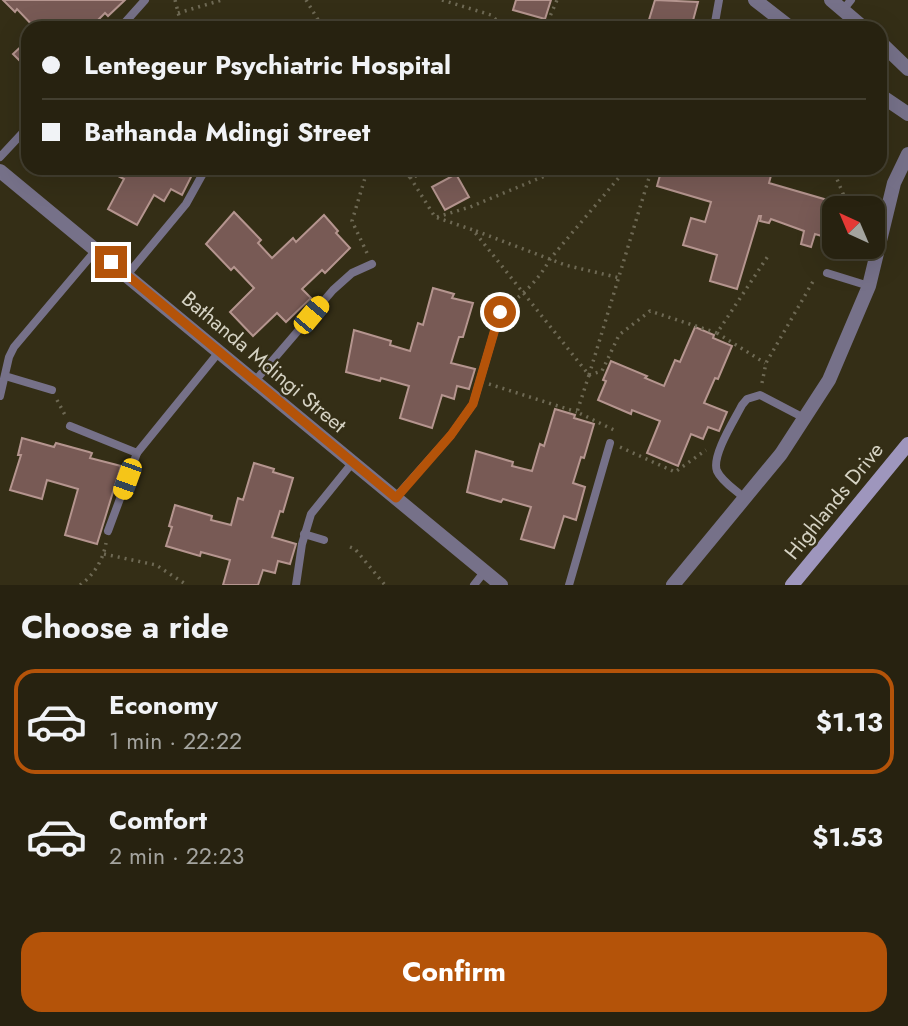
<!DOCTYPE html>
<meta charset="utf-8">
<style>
body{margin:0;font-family:Jost,sans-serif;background:#2f2a19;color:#f1f3f6;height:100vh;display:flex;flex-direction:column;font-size:26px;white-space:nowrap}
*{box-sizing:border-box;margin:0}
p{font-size:23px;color:#a4a49f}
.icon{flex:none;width:38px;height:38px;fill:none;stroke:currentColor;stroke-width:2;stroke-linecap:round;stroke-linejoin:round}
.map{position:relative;height:585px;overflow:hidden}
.panel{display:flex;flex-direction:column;background:#272210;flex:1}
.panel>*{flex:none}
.guide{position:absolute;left:21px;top:21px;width:866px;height:154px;border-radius:21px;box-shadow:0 7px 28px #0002,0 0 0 2px #433f30;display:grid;align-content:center;height:154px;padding:0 21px;background:#272210}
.needle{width:46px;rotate:316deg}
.tools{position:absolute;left:822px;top:196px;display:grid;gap:14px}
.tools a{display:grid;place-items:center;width:63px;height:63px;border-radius:14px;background:#272210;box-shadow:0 7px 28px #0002,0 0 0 2px #433f30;font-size:35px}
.end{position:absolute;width:32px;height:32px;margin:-16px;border:9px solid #b45309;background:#fff;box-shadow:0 0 0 4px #fff}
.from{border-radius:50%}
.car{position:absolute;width:21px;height:42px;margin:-21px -10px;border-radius:9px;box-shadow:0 0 5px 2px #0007;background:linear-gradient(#f5c518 24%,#345 0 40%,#f5c518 0 76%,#345 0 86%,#f5c518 0)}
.guide b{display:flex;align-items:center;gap:24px;height:66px;font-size:26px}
.guide b+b{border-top:2px solid #433f30}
.guide i{width:18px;height:18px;background:#f1f3f6}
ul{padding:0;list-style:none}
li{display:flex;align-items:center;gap:21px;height:105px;margin:0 14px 10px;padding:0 7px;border:4px solid transparent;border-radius:21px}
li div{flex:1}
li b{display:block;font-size:26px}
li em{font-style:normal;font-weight:700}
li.selected{border-color:#b45309}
li>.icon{width:63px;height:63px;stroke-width:1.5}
h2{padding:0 21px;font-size:32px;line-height:84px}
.primary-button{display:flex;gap:14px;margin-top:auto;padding:14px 21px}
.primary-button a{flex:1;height:80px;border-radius:21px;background:#b45309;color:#fff;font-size:28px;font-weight:700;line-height:80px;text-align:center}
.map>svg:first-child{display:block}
.building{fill:#785a55;stroke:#b5958f;stroke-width:2}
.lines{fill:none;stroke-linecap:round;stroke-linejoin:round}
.path{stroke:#6e6954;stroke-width:3.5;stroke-dasharray:2 5;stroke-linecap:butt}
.service{stroke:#767189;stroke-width:8}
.minor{stroke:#767189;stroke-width:14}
.secondary{stroke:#9e96bd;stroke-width:14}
.route{stroke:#b45309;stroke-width:9}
.labels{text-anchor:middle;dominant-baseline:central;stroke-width:5;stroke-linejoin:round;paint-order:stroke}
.street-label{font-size:21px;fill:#d5d2c3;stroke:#342e16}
</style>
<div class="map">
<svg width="908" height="585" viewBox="0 0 908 585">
<rect width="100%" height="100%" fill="#342e16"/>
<g class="building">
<polygon points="3,0 125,0 108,16 105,13 90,28 35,28 17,9 15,12"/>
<polygon points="516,0 551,0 545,19 513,10"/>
<polygon points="655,0 698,2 691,28 642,28 643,22 648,23"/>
<polygon points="28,40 28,69 13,54"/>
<polygon points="103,168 175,168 191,177 182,195 171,189 164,201 154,195 137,225 108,209 124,179"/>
<polygon points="662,168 773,168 769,183 848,206 847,208 835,208 835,240 815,234 811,247 801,244 804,231 771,219 769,223 760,221 761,216 759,216 737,289 710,281 717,255 683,245 691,218 705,222 711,202 657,186"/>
<polygon points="456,174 469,197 445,210 432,187"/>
<polygon points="234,212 261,240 258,243 272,258 293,238 296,242 324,215 338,231 336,233 350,248 325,273 322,270 302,289 311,298 286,322 277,313 253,336 230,312 254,288 234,267 231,270 206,244"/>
<polygon points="433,288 454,294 452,298 473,303 463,337 459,337 451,363 475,369 469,389 457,386 454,399 442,395 432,428 400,418 409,386 381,378 380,381 346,372 354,330 391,341 390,345 410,351 418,323 423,325"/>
<polygon points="695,327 714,335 713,338 732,346 718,379 715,378 704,403 727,412 719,431 708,427 703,439 691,434 678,466 647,453 660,421 632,410 631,414 598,400 606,381 603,380 611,361 647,376 645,378 664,386 675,360 680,362"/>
<polygon points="555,409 575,415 574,418 594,424 584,458 581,457 573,483 585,487 576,520 564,516 554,548 521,539 531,507 503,499 501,502 467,492 476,451 513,462 512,466 532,471 540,444 544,446"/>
<polygon points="22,438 54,447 56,443 89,452 92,453 90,458 121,466 97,544 65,535 78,489 47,480 42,499 10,490 21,455 18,455"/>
<polygon points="254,463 274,469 273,472 293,478 283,512 280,511 272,537 296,544 290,564 278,561 275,573 263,570 258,585 223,585 230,560 201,552 200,556 166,546 172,527 169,526 175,505 212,516 211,520 231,525 238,498 243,500"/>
</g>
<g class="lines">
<g class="path">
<polyline points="175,0 182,28"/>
<polyline points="306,0 323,28"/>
<polyline points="442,0 491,15 505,28"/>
<polyline points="178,13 222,0"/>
<polyline points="545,28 557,0"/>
<polyline points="389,168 410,177 404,168"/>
<polyline points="465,168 410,177 435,217 473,230 589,375 577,412 616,431"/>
<polyline points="838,168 834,172 849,208"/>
<polyline points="437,217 470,207 564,168"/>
<polyline points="476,231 565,265 620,278"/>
<polyline points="367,253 352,221 368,168"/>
<path d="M507,306C526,292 539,279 550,259L627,168"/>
<polyline points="717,333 765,363"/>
<polyline points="589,375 602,371 619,335 650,311 717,333 768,256"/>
<polyline points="589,375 652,168"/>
<polyline points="762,383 766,363 815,278"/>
<polyline points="489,384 577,412"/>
<polyline points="57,400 65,415"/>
<polyline points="620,447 675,472 706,450"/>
<polyline points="350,547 355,549 385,585"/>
<polyline points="104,554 156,565 187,585"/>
<path d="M80,585C94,575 103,560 106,543"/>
</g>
<g class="service">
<polyline points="843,10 851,0"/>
<polyline points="120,28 145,0"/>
<polyline points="714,28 719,0"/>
<polyline points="0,157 28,127"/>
<polyline points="827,273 869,286"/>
<polyline points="127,275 186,204 206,168"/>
<polyline points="5,376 52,390"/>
<polyline points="255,381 333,290 352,273 372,264"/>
<polyline points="0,396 9,357 14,347 96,250"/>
<polyline points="70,426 137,453 219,352"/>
<polyline points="395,498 451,435 473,404 500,312"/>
<path d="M744,498C736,490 722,482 717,471C711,456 735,419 742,405L747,399L760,395L806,419"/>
<polyline points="108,531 137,453"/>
<polyline points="304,534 324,540"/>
<polyline points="296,585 302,544 311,514 353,462"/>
<polyline points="474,585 485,571"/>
<polyline points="569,585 610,443"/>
</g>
<g class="minor">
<polyline points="755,0 791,28"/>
<polyline points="831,0 864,28"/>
<polyline points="880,42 908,69"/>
<polyline points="880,95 908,114"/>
<polyline points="0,171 501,585"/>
<polyline points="673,585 781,454 829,380 869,286 894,183 908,154"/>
</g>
<polyline class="secondary" points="792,585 908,444"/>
</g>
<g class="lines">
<polyline class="route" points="111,262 396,498 451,435 473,404 500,312"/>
</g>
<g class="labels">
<g class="street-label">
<text transform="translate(264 362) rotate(40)">Bathanda Mdingi Street</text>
<text transform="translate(834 501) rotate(-51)">Highlands Drive</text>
</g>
</g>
</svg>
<div class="tools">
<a><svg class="needle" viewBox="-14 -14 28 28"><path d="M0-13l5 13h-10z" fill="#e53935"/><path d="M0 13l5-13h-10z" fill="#a4a49f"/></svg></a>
</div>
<i class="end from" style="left:500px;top:312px"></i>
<i class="end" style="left:111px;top:262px"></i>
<i class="car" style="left:311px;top:315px;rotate:40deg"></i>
<i class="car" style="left:127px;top:479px;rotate:200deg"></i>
<div class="guide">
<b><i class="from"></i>Lentegeur Psychiatric Hospital</b>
<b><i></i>Bathanda Mdingi Street</b>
</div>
</div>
<section class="panel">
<h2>Choose a ride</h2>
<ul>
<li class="selected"><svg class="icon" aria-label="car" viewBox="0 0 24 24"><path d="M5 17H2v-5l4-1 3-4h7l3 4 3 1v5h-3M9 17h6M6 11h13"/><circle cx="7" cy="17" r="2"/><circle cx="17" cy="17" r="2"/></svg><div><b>Economy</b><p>1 min · 22:22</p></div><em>$1.13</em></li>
<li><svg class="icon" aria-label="car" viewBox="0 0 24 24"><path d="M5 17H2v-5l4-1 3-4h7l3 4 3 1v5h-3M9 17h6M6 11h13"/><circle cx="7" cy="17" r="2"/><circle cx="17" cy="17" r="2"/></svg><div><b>Comfort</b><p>2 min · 22:23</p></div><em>$1.53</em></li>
</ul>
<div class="primary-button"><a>Confirm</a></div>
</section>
